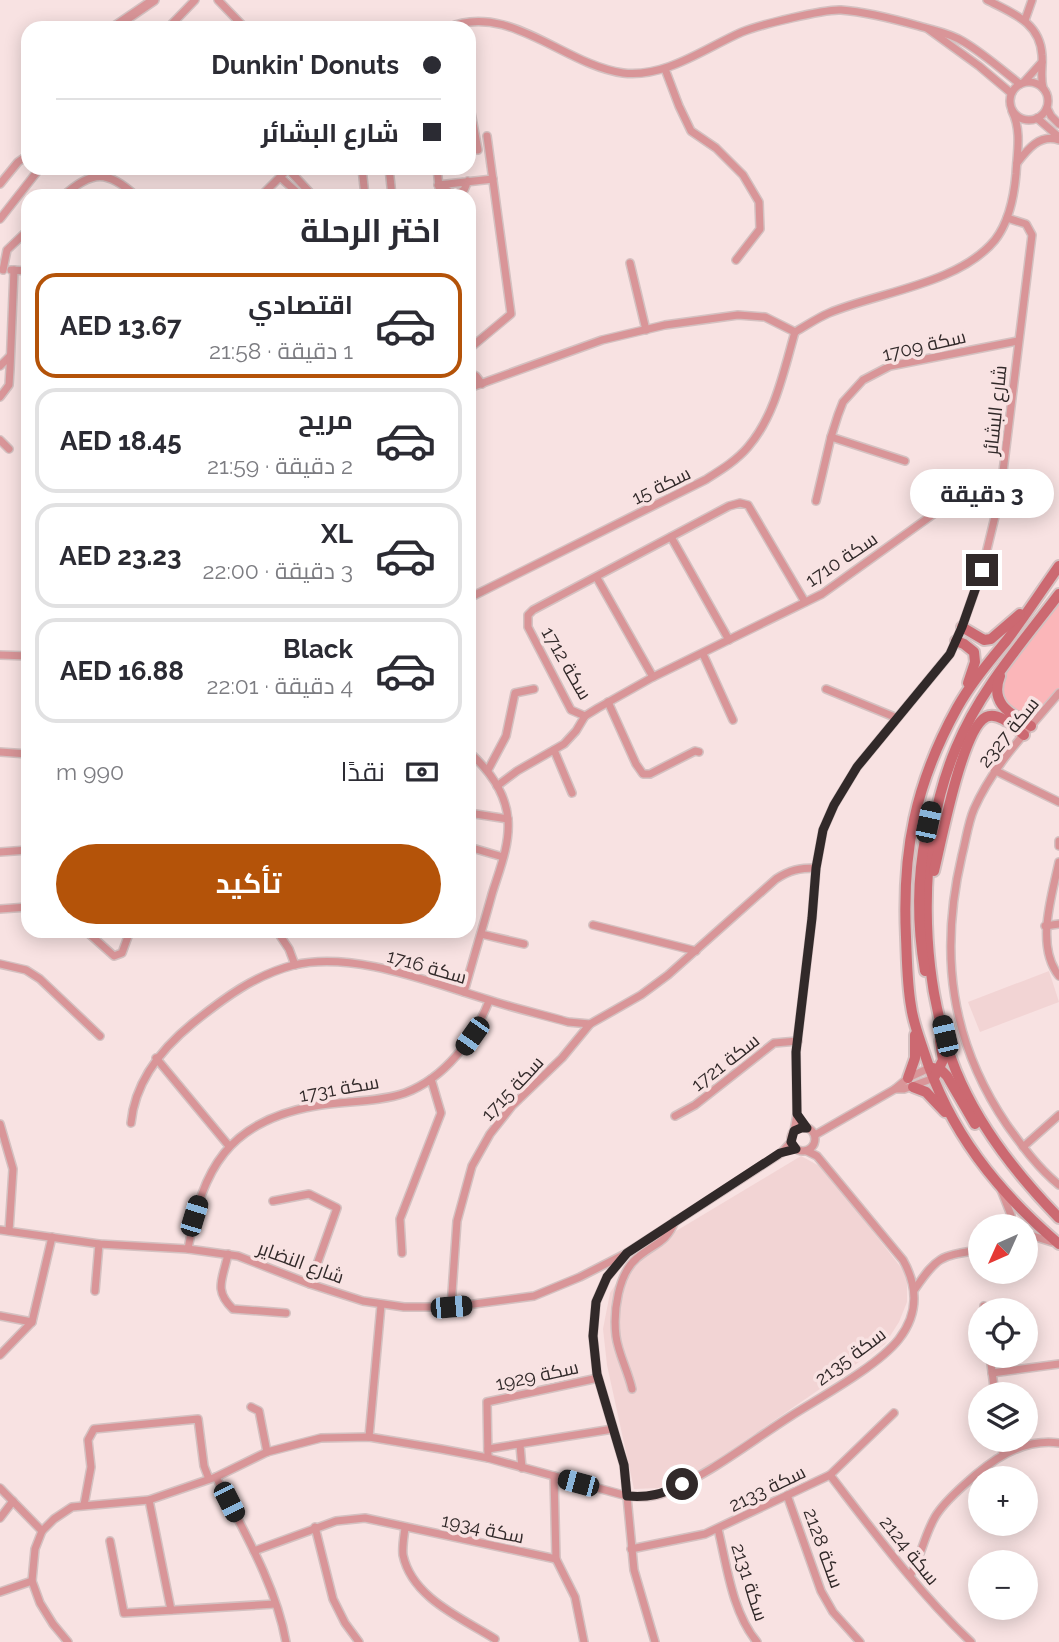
<!DOCTYPE html>
<html lang="ar">
<meta charset="utf-8">
<style>
body{margin:0;font-family:Raleway,Cairo,sans-serif;background:#f7f7f7;color:#2b2b33;direction:rtl;height:100vh;display:flex;flex-direction:column;font-size:26px;white-space:nowrap}
*{box-sizing:border-box;margin:0}
p{font-size:23px;color:#7c7c81}
.icon{flex:none;width:38px;height:38px;fill:none;stroke:currentColor;stroke-width:2;stroke-linecap:round;stroke-linejoin:round}
.map{position:relative;flex:1;overflow:hidden;direction:ltr}
.side{position:absolute;left:21px;top:189px;width:455px;height:749px;display:flex;flex-direction:column;background:#fff;border-radius:21px;box-shadow:0 4px 18px #0003;direction:rtl}
.side>*{flex:none}
.banner{position:absolute;left:21px;top:21px;width:455px;height:154px;border-radius:21px;box-shadow:0 4px 18px #0003;direction:rtl;display:grid;align-content:center;height:154px;padding:0 35px;background:#fff}
.needle{width:46px;rotate:225deg}
.controls{position:absolute;left:968px;top:1214px;display:grid;gap:14px}
.controls a{display:grid;place-items:center;width:70px;height:70px;border-radius:50%;background:#fff;box-shadow:0 4px 18px #0003;font-size:35px}
.end{position:absolute;width:32px;height:32px;margin:-16px;border:9px solid #312929;background:#fff;box-shadow:0 0 0 4px #fff}
.from{border-radius:50%}
.bubble{position:absolute;height:49px;border-radius:24px;background:#fff;box-shadow:0 4px 18px #0003;font-size:23px;font-weight:700;line-height:49px;text-align:center;direction:rtl}
.car{position:absolute;width:21px;height:42px;margin:-21px -10px;border-radius:9px;box-shadow:0 0 5px 2px #0007;background:linear-gradient(#222 24%,#8ab4d8 0 40%,#222 0 76%,#8ab4d8 0 86%,#222 0)}
.banner b{display:flex;align-items:center;gap:24px;height:66px;font-size:26px}
.banner b+b{border-top:2px solid #e1e1e2}
.banner i{width:18px;height:18px;background:#2b2b33}
ul{padding:0;list-style:none}
li{display:flex;align-items:center;gap:21px;height:105px;margin:0 14px 10px;padding:0 21px;border:4px solid #e1e1e2;border-radius:21px}
li div{flex:1}
li b{display:block;font-size:26px}
li em{font-style:normal;font-weight:700}
li.selected{border-color:#b45309}
li>.icon{width:63px;height:63px;stroke-width:1.5}
h2{padding:0 35px;font-size:32px;line-height:84px}
.pay{display:flex;align-items:center;gap:18px;height:77px;padding:0 35px;font-size:26px}
.pay p{margin-inline-start:auto}
.primary-button{display:flex;gap:14px;margin-top:auto;padding:14px 35px}
.primary-button a{flex:1;height:80px;border-radius:42px;background:#b45309;color:#fff;font-size:28px;font-weight:700;line-height:80px;text-align:center}
.map>svg:first-child{display:block}
.built{fill:#f2d4d4}
.green{fill:#fbb6b9}
.lines{fill:none;stroke-linecap:round;stroke-linejoin:round}
.minor-casing{stroke:#d4c1c1;stroke-width:10}
.tertiary-casing{stroke:#d4c1c1;stroke-width:12}
.secondary-casing{stroke:#d4c1c1;stroke-width:14}
.minor{stroke:#d99598;stroke-width:7}
.tertiary{stroke:#d99598;stroke-width:9}
.secondary{stroke:#cc6971;stroke-width:10}
.route{stroke:#312929;stroke-width:9}
.labels{text-anchor:middle;dominant-baseline:central;stroke-width:7;stroke-linejoin:round;paint-order:stroke}
.street-label{font-size:19px;fill:#312929;stroke:#f8e2e2}
</style>
<div class="map">
<svg width="1059" height="1642" viewBox="0 0 1059 1642">
<rect width="100%" height="100%" fill="#f8e2e2"/>
<g class="built">
<polygon points="1049,971 1059,1002 980,1032 968,1002"/>
<polygon points="801,1156 823,1168 907,1275 907,1302 899,1322 885,1344 710,1465 659,1488 634,1489 607,1365 603,1329 610,1293 628,1265 656,1243"/>
</g>
<polygon class="green" points="1059,596 1059,692 1031,725 998,698 1001,676"/>
<g class="lines">
<defs>
<g id="minor">
<polyline points="218,0 245,28"/>
<path d="M987,0C1012,13 1040,22 1042,55C1043,67 1040,76 1043,88"/>
<polyline points="1025,20 1032,0"/>
<polyline points="168,28 195,0"/>
<path d="M447,28C508,1 564,65 623,73C666,78 705,48 742,32C759,25 824,9 841,10C868,12 894,19 919,26C935,31 950,33 964,42C984,54 1002,70 1020,84"/>
<polyline points="928,29 979,66 1011,93"/>
<polyline points="665,69 679,106 691,131 716,148 743,175 759,202 760,229 736,260"/>
<circle cx="1029" cy="101" r="19"/>
<polyline points="1024,82 1042,62"/>
<polyline points="469,102 478,150"/>
<polyline points="1047,108 1051,116 1059,124"/>
<polyline points="1037,118 1059,137"/>
<path d="M1017,163C1027,150 1040,133 1059,140"/>
<polyline points="101,168 113,171 117,168"/>
<polyline points="362,168 365,196"/>
<polyline points="389,168 392,196"/>
<polyline points="437,168 440,196"/>
<polyline points="288,169 313,196"/>
<polyline points="280,177 301,196"/>
<polyline points="468,181 464,190 455,195 438,185 493,179"/>
<polyline points="0,184 18,162 28,155"/>
<path d="M63,196C93,170 107,170 136,196"/>
<polyline points="261,196 289,168"/>
<polyline points="0,219 40,168"/>
<polyline points="630,263 646,330"/>
<polyline points="3,270 7,250 28,230"/>
<polyline points="11,270 28,271"/>
<path d="M795,332C806,326 817,318 829,313C879,292 959,284 995,240C1009,222 1014,197 1016,174C1017,153 1022,131 1012,111"/>
<polyline points="469,349 511,314 487,136"/>
<polyline points="0,366 10,356"/>
<polyline points="469,372 476,376 482,384"/>
<polyline points="469,388 602,340 665,325 738,315 765,317 795,332"/>
<polyline points="0,397 9,385 10,369 14,270"/>
<polyline points="831,437 905,461"/>
<polyline points="0,440 9,449"/>
<polyline points="816,501 831,437 838,415 843,402 863,380 890,366 1018,341"/>
<polyline points="671,537 729,640"/>
<polyline points="597,578 653,677"/>
<path d="M469,598L705,480C721,470 736,461 748,447C775,416 784,370 795,332"/>
<polyline points="703,654 733,720"/>
<polyline points="0,655 28,656"/>
<polyline points="826,689 897,718"/>
<path d="M1059,693C1028,730 994,764 974,809C968,823 966,840 962,855C939,953 950,1041 1007,1125C1023,1147 1038,1168 1059,1185"/>
<polyline points="608,702 636,764 643,774 650,774 695,751 699,752"/>
<polyline points="585,716 571,710 528,627 528,615 533,610 729,506 740,503 748,505 805,602"/>
<polyline points="554,750 572,793"/>
<polyline points="0,752 28,754"/>
<polyline points="488,770 506,736 515,693 534,689"/>
<polyline points="994,770 1059,802"/>
<path d="M497,786L517,771L564,744L576,731L585,716L598,708L653,677L822,594L935,513C957,503 973,508 996,514"/>
<polyline points="469,813 508,819"/>
<polyline points="1059,841 1059,846"/>
<polyline points="469,847 503,857"/>
<polyline points="0,852 28,850"/>
<path d="M1059,862C1052,895 1035,946 1059,976"/>
<polyline points="0,909 28,907"/>
<polyline points="593,925 696,951"/>
<polyline points="1045,926 1059,924"/>
<polyline points="86,931 114,956 122,953 130,931"/>
<polyline points="277,931 289,949 295,965"/>
<polyline points="481,934 524,944"/>
<polyline points="0,964 26,970 40,979 100,1036"/>
<path d="M464,992C473,959 483,927 492,894C499,871 510,845 508,820C506,792 489,770 469,752"/>
<polyline points="156,1058 229,1146"/>
<polyline points="895,1089 904,1089 934,1078"/>
<polyline points="675,1116 695,1105 774,1043 798,1041"/>
<path d="M131,1123C135,1081 161,1049 193,1023C224,998 255,975 294,965C354,951 429,982 486,999C513,1008 540,1014 568,1022L590,1024"/>
<polyline points="0,1124 13,1169 9,1231"/>
<circle cx="803" cy="1139" r="12"/>
<polyline points="794,1131 797,1114 796,1052 812,918 816,868 823,830 834,805 857,767 950,654 962,627 982,570 1000,496 1032,235 1026,224 1007,218"/>
<polyline points="815,1135 895,1089 908,1078 929,1068"/>
<polyline points="1023,1147 1059,1115"/>
<polyline points="1001,1190 1011,1215 1011,1227"/>
<polyline points="273,1201 309,1194 337,1208 310,1284"/>
<polyline points="0,1230 99,1244 188,1249 238,1256 310,1284 363,1301 404,1307 451,1307 534,1296 580,1277 627,1253"/>
<polyline points="1026,1236 1033,1236 1052,1242"/>
<path d="M188,1249C202,1168 229,1121 315,1106C342,1101 380,1102 405,1093C445,1078 474,1039 489,1001"/>
<polyline points="402,1253 400,1219 441,1113 431,1079"/>
<path d="M228,1254C223,1279 213,1290 233,1309L286,1313"/>
<path d="M915,1289C938,1255 941,1256 980,1250"/>
<polyline points="95,1291 99,1244"/>
<polyline points="984,1306 985,1311"/>
<path d="M451,1307L457,1221L472,1166L490,1134L512,1106L562,1058L590,1024L641,995L668,975L776,879C790,870 799,868 816,868"/>
<polyline points="0,1316 32,1322"/>
<polyline points="0,1355 32,1322 52,1237"/>
<polyline points="990,1356 995,1395"/>
<polyline points="992,1373 1059,1364"/>
<path d="M632,1389C628,1371 618,1353 616,1336C613,1312 618,1274 637,1258C654,1243 666,1244 675,1221"/>
<polyline points="251,1407 259,1411 267,1452"/>
<polyline points="369,1437 381,1305"/>
<polyline points="1001,1440 1003,1454"/>
<polyline points="520,1445 522,1468"/>
<polyline points="488,1449 613,1429"/>
<polyline points="488,1458 487,1402 598,1378"/>
<path d="M830,1475C874,1532 918,1592 971,1642"/>
<polyline points="554,1476 556,1559 575,1597 584,1642"/>
<path d="M216,1477C242,1528 276,1585 286,1642"/>
<polyline points="0,1488 42,1531"/>
<polyline points="787,1495 821,1591 833,1612 860,1642"/>
<polyline points="149,1500 171,1610"/>
<polyline points="84,1505 91,1467 88,1440 94,1429 198,1419 204,1466 209,1479"/>
<polyline points="0,1518 13,1501"/>
<polyline points="315,1527 333,1599 345,1623 359,1642"/>
<path d="M405,1528C404,1536 402,1547 403,1555C412,1598 462,1618 495,1639"/>
<path d="M718,1529C727,1566 732,1612 757,1642"/>
<polyline points="110,1541 124,1613 275,1604"/>
<polyline points="631,1549 705,1534 830,1475 894,1413"/>
<polyline points="254,1551 336,1521 365,1518 556,1559"/>
<path d="M910,1576C921,1557 924,1536 935,1517C942,1505 954,1494 964,1485C990,1461 1021,1438 1059,1443"/>
<polyline points="0,1592 32,1581"/>
<path d="M68,1642L53,1624L40,1603L32,1581L35,1549L42,1531L54,1519L72,1507L149,1500L216,1477L267,1452L321,1438L369,1437L441,1449L488,1458L627,1496C639,1497 652,1498 664,1493C709,1475 750,1442 791,1416C821,1397 878,1366 899,1339C919,1313 918,1287 903,1260L817,1156L807,1151"/>
<polyline points="655,1642 634,1570 624,1465 597,1374 593,1336 596,1302 607,1277 627,1253 781,1153 791,1142"/>
</g>
<polyline id="tertiary" points="113,28 154,0"/>
<g id="secondary">
<path d="M1059,566C1042,590 1025,616 1007,640C989,662 971,683 957,708C915,784 902,851 906,937C907,960 907,983 911,1006C913,1022 919,1037 924,1052C949,1131 997,1191 1059,1244"/>
<path d="M1059,594C1021,644 980,690 956,748C916,843 918,976 956,1071C979,1127 1017,1175 1059,1218"/>
<polyline points="962,627 984,640 991,639 1020,614"/>
<polyline points="956,641 964,644 974,652 975,662 968,683"/>
<path d="M1000,676C989,704 1011,714 1031,726"/>
<path d="M934,871C941,843 962,729 986,717C999,711 1015,728 1024,735"/>
<path d="M925,971C917,925 917,879 926,834"/>
<polyline points="933,1068 942,1071 947,1076 975,1124"/>
<polyline points="908,1078 915,1058 915,1035"/>
<polyline points="934,1078 943,1060 940,1041"/>
<polyline points="913,1087 926,1092 945,1112"/>
</g>
</defs>
<use href="#minor" class="minor-casing"/>
<use href="#tertiary" class="tertiary-casing"/>
<use href="#secondary" class="secondary-casing"/>
<use href="#minor" class="minor"/>
<use href="#tertiary" class="tertiary"/>
<use href="#secondary" class="secondary"/>
</g>
<g class="lines">
<path class="route" d="M682,1484C663,1494 649,1498 627,1496L624,1465L597,1374L593,1336L596,1302L607,1277L627,1253L780,1153L796,1149L791,1142L794,1131L801,1128H807L797,1114L796,1052L812,918L816,868L823,830L834,805L857,767L950,654L962,627L982,570"/>
</g>
<g class="labels">
<g class="street-label">
<text transform="translate(924 345) rotate(-13)">سكة 1709</text>
<text transform="translate(995 410) rotate(-84)">شارع البشائر</text>
<text transform="translate(661 485) rotate(-26)">سكة 15</text>
<text transform="translate(841 559) rotate(-34)">سكة 1710</text>
<text transform="translate(567 663) rotate(60)">سكة 1712</text>
<text transform="translate(1008 732) rotate(-51)">سكة 2327</text>
<text transform="translate(427 966) rotate(16)">سكة 1716</text>
<text transform="translate(725 1062) rotate(-38)">سكة 1721</text>
<text transform="translate(339 1088) rotate(-10)">سكة 1731</text>
<text transform="translate(512 1088) rotate(-47)">سكة 1715</text>
<text transform="translate(301 1262) rotate(20)">شارع النضاير</text>
<text transform="translate(850 1356) rotate(-37)">سكة 2135</text>
<text transform="translate(537 1375) rotate(-12)">سكة 1929</text>
<text transform="translate(767 1488) rotate(-26)">سكة 2133</text>
<text transform="translate(483 1528) rotate(12)">سكة 1934</text>
<text transform="translate(824 1548) rotate(70)">سكة 2128</text>
<text transform="translate(910 1550) rotate(51)">سكة 2124</text>
<text transform="translate(750 1582) rotate(72)">سكة 2131</text>
</g>
</g>
</svg>
<div class="controls">
<a><svg class="needle" viewBox="-14 -14 28 28"><path d="M0-13l5 13h-10z" fill="#e53935"/><path d="M0 13l5-13h-10z" fill="#7c7c81"/></svg></a>
<a><svg class="icon" aria-label="locate" viewBox="0 0 24 24"><circle cx="12" cy="12" r="6"/><path d="M12 2v4M12 18v4M2 12h4M18 12h4"/></svg></a>
<a><svg class="icon" aria-label="layers" viewBox="0 0 24 24"><path d="M12 4l9 5-9 5-9-5zM3 14l9 5 9-5"/></svg></a>
<a>+</a>
<a>−</a>
</div>
<i class="end from" style="left:682px;top:1484px"></i>
<i class="end" style="left:982px;top:570px"></i>
<div class="bubble" style="left:910px;top:469px;width:144px">3 دقيقة</div>
<i class="car" style="left:928px;top:822px;rotate:12deg"></i>
<i class="car" style="left:472px;top:1036px;rotate:215deg"></i>
<i class="car" style="left:945px;top:1036px;rotate:347deg"></i>
<i class="car" style="left:194px;top:1216px;rotate:17deg"></i>
<i class="car" style="left:451px;top:1307px;rotate:85deg"></i>
<i class="car" style="left:578px;top:1483px;rotate:285deg"></i>
<i class="car" style="left:229px;top:1502px;rotate:153deg"></i>
<div class="banner">
<b><i class="from"></i>Dunkin' Donuts</b>
<b><i></i>شارع البشائر</b>
</div>
<section class="side">
<h2>اختر الرحلة</h2>
<ul>
<li class="selected"><svg class="icon" aria-label="car" viewBox="0 0 24 24"><path d="M5 17H2v-5l4-1 3-4h7l3 4 3 1v5h-3M9 17h6M6 11h13"/><circle cx="7" cy="17" r="2"/><circle cx="17" cy="17" r="2"/></svg><div><b>اقتصادي</b><p>1 دقيقة · 21:58</p></div><em>AED 13.67</em></li>
<li><svg class="icon" aria-label="car" viewBox="0 0 24 24"><path d="M5 17H2v-5l4-1 3-4h7l3 4 3 1v5h-3M9 17h6M6 11h13"/><circle cx="7" cy="17" r="2"/><circle cx="17" cy="17" r="2"/></svg><div><b>مريح</b><p>2 دقيقة · 21:59</p></div><em>AED 18.45</em></li>
<li><svg class="icon" aria-label="car" viewBox="0 0 24 24"><path d="M5 17H2v-5l4-1 3-4h7l3 4 3 1v5h-3M9 17h6M6 11h13"/><circle cx="7" cy="17" r="2"/><circle cx="17" cy="17" r="2"/></svg><div><b>XL</b><p>3 دقيقة · 22:00</p></div><em>AED 23.23</em></li>
<li><svg class="icon" aria-label="car" viewBox="0 0 24 24"><path d="M5 17H2v-5l4-1 3-4h7l3 4 3 1v5h-3M9 17h6M6 11h13"/><circle cx="7" cy="17" r="2"/><circle cx="17" cy="17" r="2"/></svg><div><b>Black</b><p>4 دقيقة · 22:01</p></div><em>AED 16.88</em></li>
</ul>
<div class="pay"><svg class="icon" aria-label="cash" viewBox="0 0 24 24"><path d="M3 7h18v10H3z"/><circle cx="12" cy="12" r="2"/></svg>نقدًا<p>990 m</p></div>
<div class="primary-button"><a>تأكيد</a></div>
</section>
</div>
